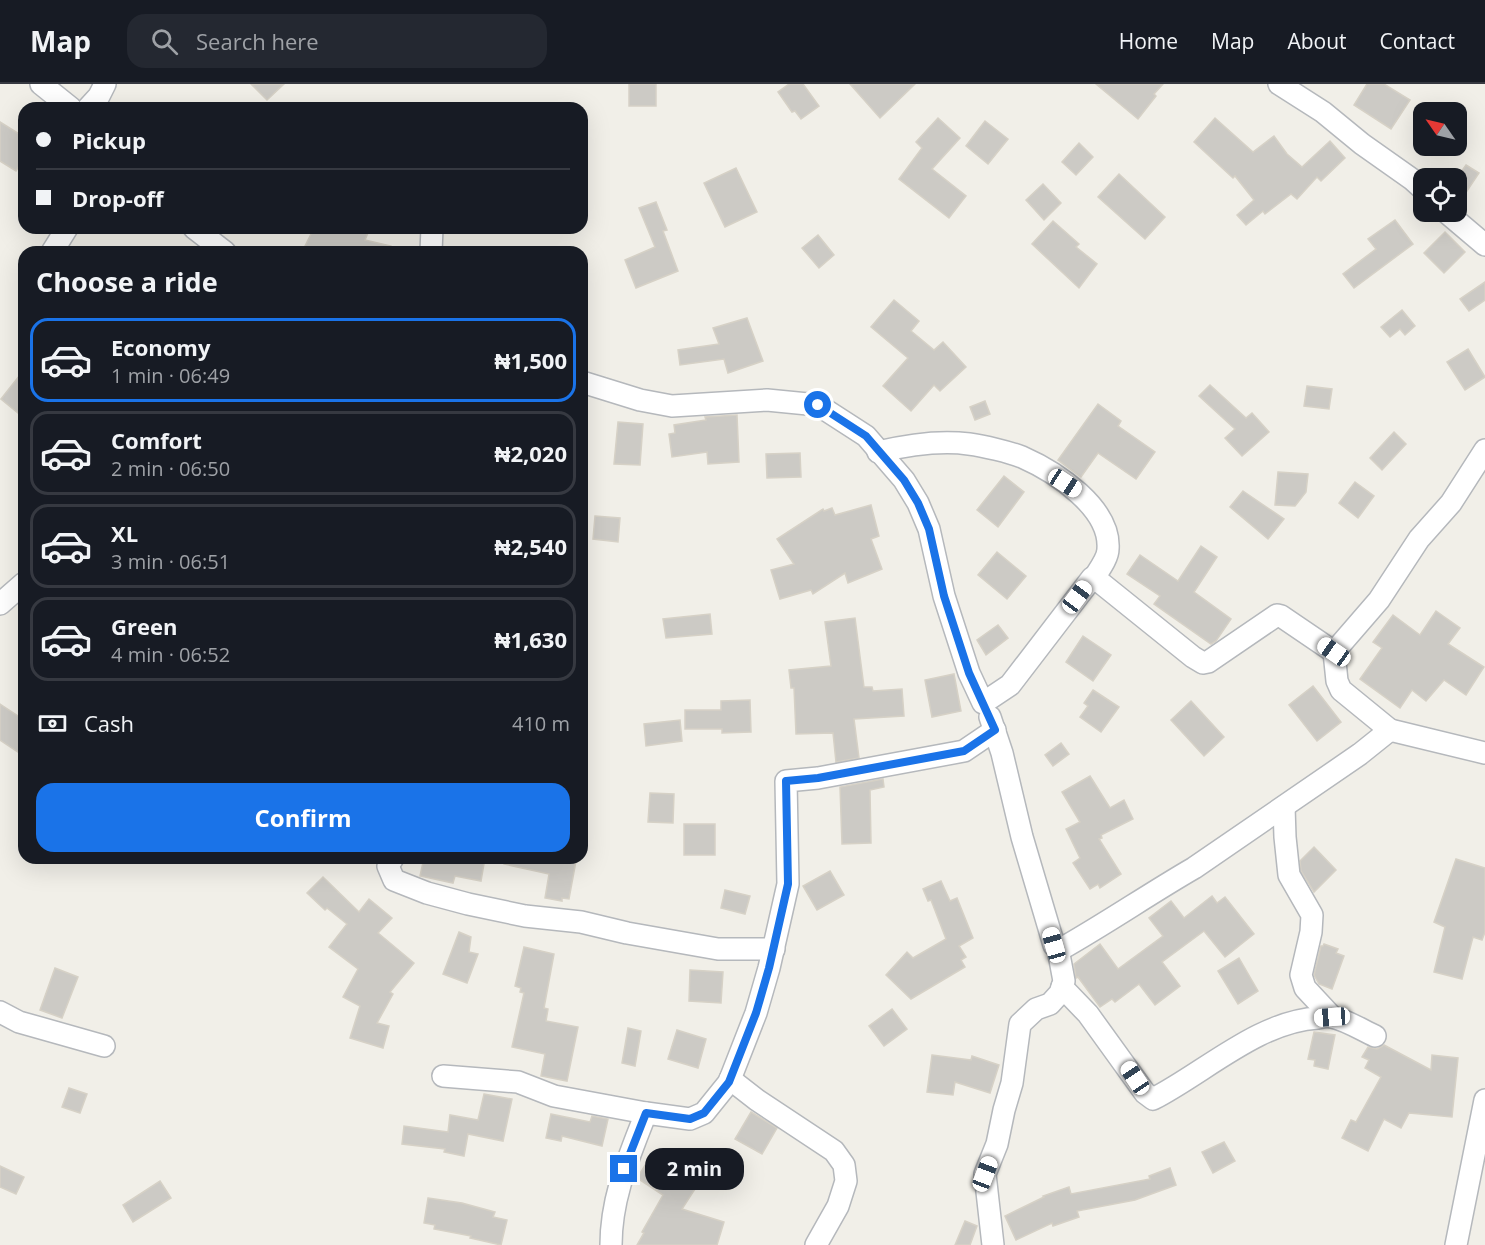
<!DOCTYPE html>
<meta charset="utf-8">
<style>
body{margin:0;font-family:"Open Sans",sans-serif;background:#242831;color:#f1f3f6;height:100vh;display:flex;flex-direction:column;font-size:22px;white-space:nowrap}
*{box-sizing:border-box;margin:0}
p{font-size:20px;color:#9ea1a6}
.icon{flex:none;width:33px;height:33px;fill:none;stroke:currentColor;stroke-width:2;stroke-linecap:round;stroke-linejoin:round}
.map{position:relative;flex:1;overflow:hidden}
.panel{position:absolute;left:18px;top:162px;width:570px;height:618px;display:flex;flex-direction:column;background:#171b24;border-radius:18px;box-shadow:0 6px 24px #0002}
.panel>*{flex:none}
.banner{position:absolute;left:18px;top:18px;width:570px;height:132px;border-radius:18px;box-shadow:0 6px 24px #0002;display:grid;align-content:center;height:132px;padding:0 18px;background:#171b24}
.needle{width:39px;rotate:304deg}
.tools{position:absolute;left:1413px;top:18px;display:grid;gap:12px}
.tools a{display:grid;place-items:center;width:54px;height:54px;border-radius:12px;background:#171b24;box-shadow:0 6px 24px #0002;font-size:30px}
.end{position:absolute;width:27px;height:27px;margin:-14px;border:8px solid #1a73e8;background:#fff;box-shadow:0 0 0 3px #fff}
.from{border-radius:50%}
.bubble{position:absolute;height:42px;border-radius:18px;background:#171b24;box-shadow:0 6px 24px #0002;font-size:20px;font-weight:700;line-height:42px;text-align:center}
.car{position:absolute;width:18px;height:36px;margin:-18px -9px;border-radius:8px;box-shadow:0 0 4px 2px #0007;background:linear-gradient(#fff 24%,#345 0 40%,#fff 0 76%,#345 0 86%,#fff 0)}
.banner b{display:flex;align-items:center;gap:21px;height:57px;font-size:22px}
.banner b+b{border-top:2px solid #363941}
.banner i{width:15px;height:15px;background:#f1f3f6}
ul{padding:0;list-style:none}
li{display:flex;align-items:center;gap:18px;height:84px;margin:0 12px 9px;padding:0 6px;border:3px solid #363941;border-radius:18px}
li div{flex:1}
li b{display:block;font-size:22px}
li em{font-style:normal;font-weight:700}
li.selected{border-color:#1a73e8}
li>.icon{width:54px;height:54px;stroke-width:1.5}
h2{padding:0 18px;font-size:27px;line-height:72px}
.pay{display:flex;align-items:center;gap:15px;height:66px;padding:0 18px;font-size:22px}
.pay p{margin-inline-start:auto}
.action{display:flex;gap:12px;margin-top:auto;padding:12px 18px}
.action a{flex:1;height:69px;border-radius:18px;background:#1a73e8;color:#fff;font-size:24px;font-weight:700;line-height:69px;text-align:center}
header{display:flex;align-items:center;gap:36px;box-sizing:border-box;height:84px;padding:0 30px;background:#171b24;border-bottom:2px solid #363941}
header strong{font-size:28px}
nav{display:flex;gap:33px;margin-inline-start:auto;font-size:21px}
.search{width:420px;height:54px;background:#242831;display:flex;align-items:center;gap:15px;box-sizing:border-box;padding:0 21px;border-radius:18px;color:#9ea1a6;font-size:22px}
.map>svg:first-child{display:block}
.building{fill:#cccac5;stroke:#d6d1c6;stroke-width:1.5}
.lines{fill:none;stroke-linecap:round;stroke-linejoin:round}
.minor-casing{stroke:#b5b8bc;stroke-width:24}
.minor{stroke:#fff;stroke-width:21}
.route{stroke:#1a73e8;stroke-width:8}
</style>
<header>
<strong>Map</strong>
<div class="search"><svg class="icon" aria-label="search" viewBox="0 0 24 24"><circle cx="10" cy="10" r="6"/><path d="M15 15l6 6"/></svg>Search here</div>
<nav><a>Home</a><a>Map</a><a>About</a><a>Contact</a></nav>
</header>
<div class="map">
<svg width="1485" height="1161" viewBox="0 0 1485 1161">
<rect width="100%" height="100%" fill="#f1efe8"/>
<g class="building">
<polygon points="251,0 284,0 267,16"/>
<rect x="629" y="0" width="27" height="22"/>
<polygon points="789,0 803,0 819,22 801,35 795,27 792,28 778,8"/>
<polygon points="850,0 915,0 880,34"/>
<polygon points="1096,0 1163,0 1154,10 1156,12 1138,35"/>
<polygon points="1367,0 1384,0 1410,16 1391,45 1354,21"/>
<polygon points="938,34 960,54 932,85 966,112 949,134 899,95 922,64 916,58"/>
<polygon points="1215,34 1253,68 1274,52 1287,70 1302,83 1330,57 1345,74 1321,97 1317,93 1297,115 1291,110 1265,130 1263,127 1246,141 1237,131 1254,116 1235,92 1233,94 1194,58"/>
<polygon points="985,37 1008,55 988,80 966,62"/>
<polygon points="0,38 24,53 24,74 16,87 0,77"/>
<polygon points="1079,59 1093,73 1076,91 1062,78"/>
<polygon points="1466,81 1479,89 1465,110 1456,104 1456,95"/>
<polygon points="736,84 757,128 725,143 704,99"/>
<polygon points="1119,90 1165,133 1145,155 1098,113"/>
<polygon points="1043,100 1061,119 1044,136 1026,116"/>
<polygon points="656,118 667,146 663,147 678,187 636,204 625,176 655,163 639,124"/>
<polygon points="1395,136 1413,160 1354,204 1343,190 1376,165 1368,155"/>
<polygon points="1053,137 1079,160 1076,163 1097,180 1079,204 1032,160"/>
<polygon points="314,144 370,144 365,156 391,162 391,168 302,168"/>
<polygon points="1445,148 1465,168 1444,189 1424,169"/>
<polygon points="818,151 834,171 819,184 802,164"/>
<polygon points="1485,198 1485,216 1469,227 1460,215"/>
<polygon points="894,216 919,237 911,247 934,266 943,258 966,283 940,307 934,301 911,327 883,302 908,274 871,243"/>
<polygon points="1402,226 1415,242 1405,251 1400,245 1390,253 1381,243"/>
<polygon points="747,234 763,277 728,289 724,275 680,281 678,266 719,260 713,244"/>
<polygon points="1468,265 1485,293 1465,306 1447,278"/>
<polygon points="24,286 24,334 1,315"/>
<polygon points="1210,301 1246,334 1252,329 1269,348 1242,372 1225,354 1235,345 1199,312"/>
<polygon points="1307,302 1332,305 1329,325 1304,322"/>
<polygon points="985,317 990,330 975,336 970,323"/>
<polygon points="1098,320 1121,337 1118,342 1155,368 1136,395 1098,369 1081,393 1058,376"/>
<polygon points="737,331 739,378 708,380 707,368 672,373 669,350 675,349 674,341 706,336 705,333"/>
<polygon points="618,338 643,340 640,381 614,380"/>
<polygon points="1394,348 1406,360 1382,386 1370,374"/>
<polygon points="800,369 801,393 767,394 766,370"/>
<polygon points="1278,388 1308,390 1306,408 1295,422 1275,421"/>
<polygon points="1004,392 1024,408 998,443 977,426"/>
<polygon points="1355,398 1374,412 1358,434 1339,419"/>
<polygon points="1243,407 1284,435 1268,455 1230,423"/>
<polygon points="871,421 879,452 871,455 882,485 848,499 845,489 813,510 811,506 780,515 771,486 794,480 777,455 823,425 824,427 832,424 835,431"/>
<polygon points="595,432 620,434 618,458 593,455"/>
<polygon points="1201,462 1217,473 1194,508 1231,535 1216,557 1211,560 1154,520 1160,512 1127,490 1140,471 1178,497"/>
<polygon points="997,468 1026,492 1007,515 978,491"/>
<polygon points="1436,527 1460,544 1448,560 1484,583 1466,611 1444,596 1426,617 1412,606 1400,624 1360,595 1382,564 1373,558 1393,531 1420,551"/>
<polygon points="710,530 712,550 666,554 663,535"/>
<polygon points="855,534 864,603 872,603 873,607 902,605 904,632 854,635 859,674 836,678 833,649 796,650 794,604 791,604 789,586 831,582 825,538"/>
<polygon points="998,541 1008,554 986,571 977,556"/>
<polygon points="1083,552 1111,571 1093,597 1066,578"/>
<polygon points="954,590 961,627 932,633 925,596"/>
<polygon points="1313,602 1341,638 1317,657 1289,621"/>
<polygon points="1093,606 1119,623 1101,648 1080,633 1088,622 1084,619"/>
<polygon points="750,616 751,648 722,649 722,645 685,645 685,626 721,626 721,617"/>
<polygon points="1191,617 1224,653 1204,672 1171,636"/>
<polygon points="0,620 24,636 24,672 0,656"/>
<polygon points="680,636 682,657 646,662 644,640"/>
<polygon points="1061,659 1069,670 1053,682 1045,671"/>
<polygon points="1090,692 1110,724 1124,716 1133,735 1101,751 1102,754 1099,755 1121,790 1100,804 1098,800 1090,805 1073,779 1080,774 1066,745 1080,738 1062,708"/>
<polygon points="883,695 884,703 870,706 871,759 842,760 840,703"/>
<polygon points="650,709 674,710 673,739 648,738"/>
<rect x="684" y="740" width="31" height="31"/>
<polygon points="1314,763 1336,786 1314,808 1301,787 1300,777"/>
<polygon points="424,774 485,774 481,797 455,792 453,799 420,792"/>
<polygon points="505,774 557,774 576,777 569,815 562,814 562,817 545,814 549,790 504,780"/>
<polygon points="1456,775 1485,784 1485,848 1482,856 1473,853 1462,895 1434,888 1445,843 1434,838"/>
<polygon points="830,787 844,811 817,826 803,802"/>
<polygon points="323,793 359,828 369,815 392,834 378,849 414,879 390,908 393,910 377,939 389,942 383,964 350,954 360,922 343,913 358,885 329,863 347,840 327,824 325,826 307,809"/>
<polygon points="941,797 950,817 957,814 973,854 959,862 966,873 961,876 965,883 911,915 886,891 907,868 913,874 946,855 931,816 928,817 923,805"/>
<polygon points="725,806 750,812 745,830 721,824"/>
<polygon points="1212,812 1217,819 1225,813 1254,850 1225,873 1204,847 1162,878 1180,902 1155,921 1139,900 1115,918 1112,915 1100,923 1078,893 1076,894 1074,880 1100,860 1118,885 1163,852 1149,834 1171,817 1184,834"/>
<polygon points="459,848 471,853 469,868 478,870 467,899 443,890"/>
<polygon points="1324,860 1338,865 1336,869 1344,872 1332,905 1319,900 1314,891 1321,862 1323,862"/>
<polygon points="524,863 554,870 544,924 548,925 546,937 578,943 567,997 541,992 545,970 512,963 524,909 520,908 521,904 515,902"/>
<polygon points="1239,874 1258,907 1238,920 1218,887"/>
<polygon points="55,884 78,893 62,934 40,926"/>
<polygon points="690,886 723,888 721,919 689,917"/>
<polygon points="892,925 907,945 884,962 869,942"/>
<polygon points="628,944 641,947 635,982 622,979"/>
<polygon points="677,946 706,955 698,984 668,975"/>
<polygon points="1314,948 1335,951 1328,985 1314,982 1315,976 1308,975"/>
<polygon points="1384,961 1431,986 1432,971 1458,974 1452,1033 1409,1029 1401,1044 1384,1035 1368,1067 1342,1054 1351,1036 1356,1038 1381,993 1365,984 1369,976 1362,973 1368,963 1377,965"/>
<polygon points="932,971 971,976 972,972 999,981 990,1009 955,998 953,1011 927,1008"/>
<polygon points="69,1004 87,1010 80,1029 62,1023"/>
<polygon points="484,1010 512,1015 503,1057 468,1050 464,1072 444,1068 445,1065 402,1060 404,1042 448,1048 450,1031 478,1036"/>
<polygon points="751,1028 777,1044 762,1070 735,1055"/>
<polygon points="551,1030 590,1038 592,1032 608,1035 602,1062 562,1052 561,1057 546,1054"/>
<polygon points="1224,1058 1235,1077 1213,1089 1202,1068"/>
<polygon points="649,1075 695,1105 682,1125 724,1138 717,1161 637,1161 644,1149 642,1148 663,1111 637,1094"/>
<polygon points="0,1082 24,1093 16,1110 0,1103"/>
<polygon points="1170,1084 1176,1101 1135,1116 1077,1127 1079,1133 1053,1142 1052,1139 1016,1156 1005,1132 1044,1113 1043,1112 1069,1103 1071,1110 1150,1095 1149,1092"/>
<polygon points="160,1097 171,1114 133,1138 123,1121"/>
<polygon points="428,1114 462,1119 495,1128 493,1133 507,1136 501,1161 470,1154 471,1152 434,1145 435,1141 424,1139"/>
<polygon points="965,1137 977,1142 970,1161 955,1161"/>
</g>
<g class="lines">
<defs>
<g id="minor">
<polyline points="41,0 71,24"/>
<polyline points="1279,0 1323,28 1362,60 1413,96 1424,106"/>
<polyline points="88,24 99,12 105,0"/>
<polyline points="1446,128 1485,161"/>
<polyline points="194,144 225,168"/>
<polyline points="52,168 67,144"/>
<polyline points="431,168 432,144"/>
<polyline points="582,298 640,316 672,322 767,316 818,321 866,352 904,396 918,419 929,445 944,512 969,589 983,619 1010,601 1092,494 1096,495 1193,573 1203,579 1208,578 1277,531 1281,532 1334,568 1379,516 1419,455 1451,419 1485,366"/>
<path d="M878,368C907,361 939,356 969,360C984,362 1009,368 1022,373C1056,388 1111,424 1108,465C1108,474 1099,486 1094,494"/>
<polyline points="0,520 24,499"/>
<path d="M990,633L1002,669L1022,753L1054,861L1061,865C1107,839 1149,810 1194,784L1360,670L1390,646L1341,606L1337,597L1334,568"/>
<polyline points="1390,646 1485,669"/>
<polyline points="1284,723 1285,753 1289,791 1312,831 1311,848 1301,891 1305,904 1332,933"/>
<polyline points="393,774 388,782 394,796 427,809 468,820 525,832 581,838 627,849 718,865 774,865"/>
<path d="M1062,903L1088,930L1145,1009L1153,1015C1204,989 1259,937 1318,934C1323,933 1328,932 1332,933C1346,936 1362,946 1375,952"/>
<polyline points="0,928 19,938 104,962"/>
<polyline points="443,992 518,998 554,1012 646,1029"/>
<polyline points="730,995 757,1016 834,1067 844,1081 846,1097 838,1122 816,1161"/>
<path d="M611,1161C611,1113 629,1073 646,1029L690,1035L704,1029L729,998L756,929L769,884L788,800L786,697L818,694L964,667L995,646"/>
<polyline points="993,1161 985,1090 997,1060 1004,1026 1012,999 1020,940 1036,925 1050,920 1060,909 1064,897 1058,865"/>
<polyline points="1456,1161 1485,1016"/>
</g>
</defs>
<use href="#minor" class="minor-casing"/>
<use href="#minor" class="minor"/>
</g>
<g class="lines">
<polyline class="route" points="624,1085 646,1029 690,1035 704,1029 729,998 756,929 769,884 788,800 786,697 818,694 964,667 995,646 969,589 944,512 929,445 918,419 904,396 866,352 818,321"/>
</g>
</svg>
<div class="tools">
<a><svg class="needle" viewBox="-14 -14 28 28"><path d="M0-13l5 13h-10z" fill="#e53935"/><path d="M0 13l5-13h-10z" fill="#9ea1a6"/></svg></a>
<a><svg class="icon" aria-label="locate" viewBox="0 0 24 24"><circle cx="12" cy="12" r="6"/><path d="M12 2v4M12 18v4M2 12h4M18 12h4"/></svg></a>
</div>
<i class="end from" style="left:818px;top:321px"></i>
<i class="end" style="left:624px;top:1085px"></i>
<div class="bubble" style="left:645px;top:1064px;width:99px">2 min</div>
<i class="car" style="left:1065px;top:399px;rotate:123deg"></i>
<i class="car" style="left:1077px;top:513px;rotate:37deg"></i>
<i class="car" style="left:1334px;top:568px;rotate:305deg"></i>
<i class="car" style="left:1054px;top:861px;rotate:344deg"></i>
<i class="car" style="left:1332px;top:933px;rotate:266deg"></i>
<i class="car" style="left:1135px;top:994px;rotate:326deg"></i>
<i class="car" style="left:985px;top:1090px;rotate:21deg"></i>
<div class="banner">
<b><i class="from"></i>Pickup</b>
<b><i></i>Drop-off</b>
</div>
<section class="panel">
<h2>Choose a ride</h2>
<ul>
<li class="selected"><svg class="icon" aria-label="car" viewBox="0 0 24 24"><path d="M5 17H2v-5l4-1 3-4h7l3 4 3 1v5h-3M9 17h6M6 11h13"/><circle cx="7" cy="17" r="2"/><circle cx="17" cy="17" r="2"/></svg><div><b>Economy</b><p>1 min · 06:49</p></div><em>₦1,500</em></li>
<li><svg class="icon" aria-label="car" viewBox="0 0 24 24"><path d="M5 17H2v-5l4-1 3-4h7l3 4 3 1v5h-3M9 17h6M6 11h13"/><circle cx="7" cy="17" r="2"/><circle cx="17" cy="17" r="2"/></svg><div><b>Comfort</b><p>2 min · 06:50</p></div><em>₦2,020</em></li>
<li><svg class="icon" aria-label="car" viewBox="0 0 24 24"><path d="M5 17H2v-5l4-1 3-4h7l3 4 3 1v5h-3M9 17h6M6 11h13"/><circle cx="7" cy="17" r="2"/><circle cx="17" cy="17" r="2"/></svg><div><b>XL</b><p>3 min · 06:51</p></div><em>₦2,540</em></li>
<li><svg class="icon" aria-label="car" viewBox="0 0 24 24"><path d="M5 17H2v-5l4-1 3-4h7l3 4 3 1v5h-3M9 17h6M6 11h13"/><circle cx="7" cy="17" r="2"/><circle cx="17" cy="17" r="2"/></svg><div><b>Green</b><p>4 min · 06:52</p></div><em>₦1,630</em></li>
</ul>
<div class="pay"><svg class="icon" aria-label="cash" viewBox="0 0 24 24"><path d="M3 7h18v10H3z"/><circle cx="12" cy="12" r="2"/></svg>Cash<p>410 m</p></div>
<div class="action"><a>Confirm</a></div>
</section>
</div>
